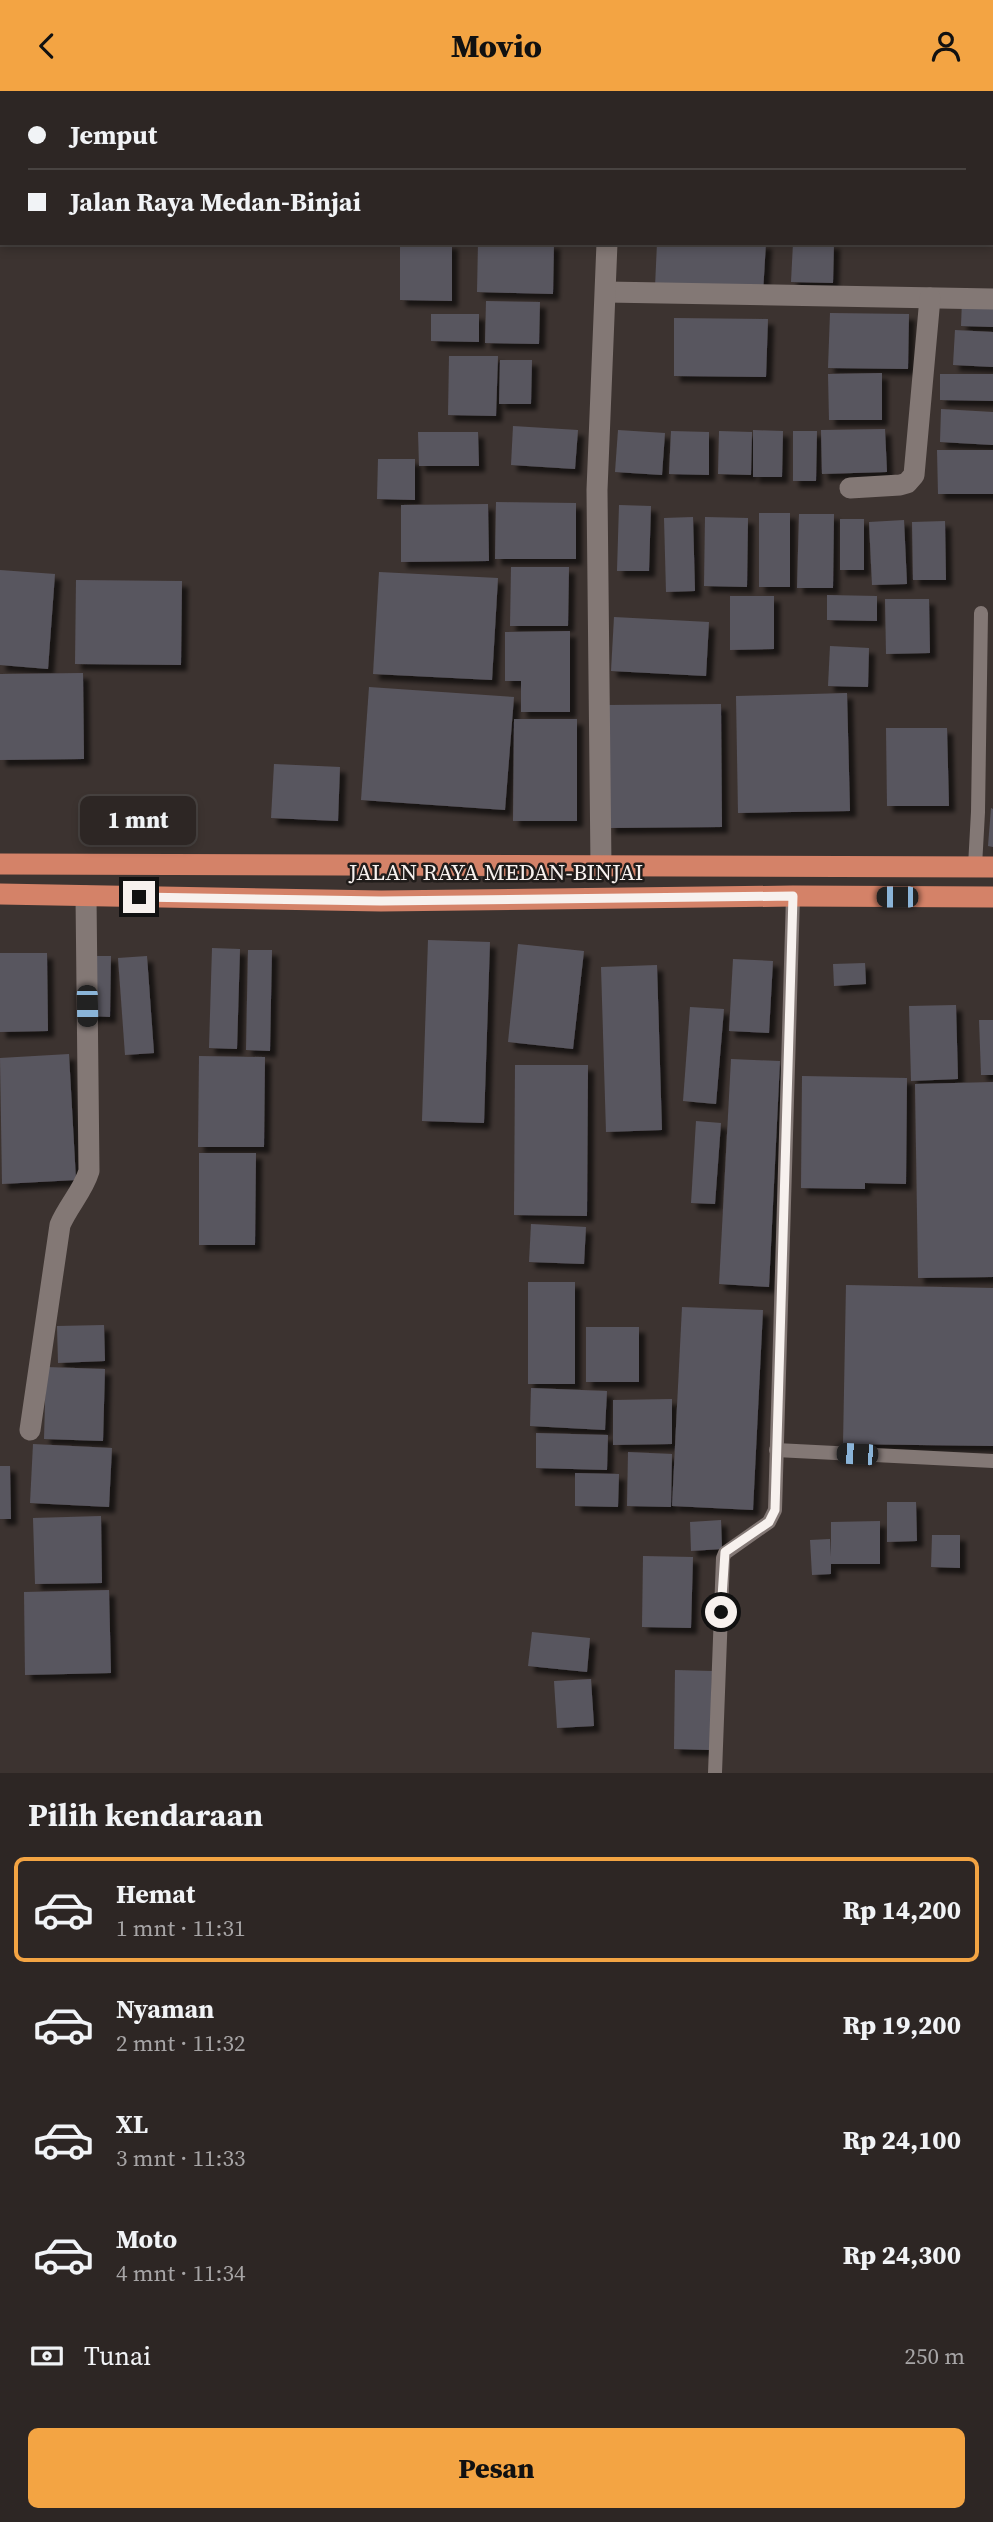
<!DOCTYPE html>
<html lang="id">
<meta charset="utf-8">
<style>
body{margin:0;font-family:"Source Serif 4",serif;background:#393231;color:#f1f3f6;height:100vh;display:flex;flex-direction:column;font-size:26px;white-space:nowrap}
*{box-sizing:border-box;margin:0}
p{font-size:23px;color:#a7a5a6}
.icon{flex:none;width:38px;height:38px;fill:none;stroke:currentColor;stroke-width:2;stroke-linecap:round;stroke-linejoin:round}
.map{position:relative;height:1682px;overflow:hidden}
.side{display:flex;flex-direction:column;background:#2d2624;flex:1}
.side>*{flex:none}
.banner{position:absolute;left:0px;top:0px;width:994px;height:154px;box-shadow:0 4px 10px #0003,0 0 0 2px #484341;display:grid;align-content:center;height:154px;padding:0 28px;background:#2d2624}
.end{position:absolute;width:32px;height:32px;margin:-16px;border:9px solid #f7f1ee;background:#111;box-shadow:0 0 0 4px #111}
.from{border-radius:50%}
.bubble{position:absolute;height:49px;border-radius:10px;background:#2d2624;box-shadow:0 4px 10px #0003,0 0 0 2px #484341;font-size:23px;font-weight:800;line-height:49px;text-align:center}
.car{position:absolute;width:21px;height:42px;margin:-21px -10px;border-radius:9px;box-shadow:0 0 5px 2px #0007;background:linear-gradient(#222 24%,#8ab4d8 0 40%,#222 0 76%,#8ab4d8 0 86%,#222 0)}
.banner b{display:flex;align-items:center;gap:24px;height:66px;font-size:26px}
.banner b+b{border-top:2px solid #484341}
.banner i{width:18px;height:18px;background:#f1f3f6}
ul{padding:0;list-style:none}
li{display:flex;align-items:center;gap:21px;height:105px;margin:0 14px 10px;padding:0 14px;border:4px solid transparent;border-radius:10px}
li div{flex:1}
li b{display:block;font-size:26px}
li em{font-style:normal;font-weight:800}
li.active{border-color:#f3a443}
li>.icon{width:63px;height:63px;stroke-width:1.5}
h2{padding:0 28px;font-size:32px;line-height:84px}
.pay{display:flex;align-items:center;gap:18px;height:77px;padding:0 28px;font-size:26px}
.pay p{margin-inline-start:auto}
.cta{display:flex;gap:14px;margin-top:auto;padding:14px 28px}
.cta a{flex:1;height:80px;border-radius:10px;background:#f3a443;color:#111;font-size:28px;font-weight:800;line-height:80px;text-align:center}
header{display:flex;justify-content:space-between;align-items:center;height:91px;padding:0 28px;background:#f3a443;color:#111;font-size:32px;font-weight:800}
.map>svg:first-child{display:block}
.building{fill:#59565f;filter:url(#shadow)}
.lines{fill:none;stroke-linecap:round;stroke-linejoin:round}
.service{stroke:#837875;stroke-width:14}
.minor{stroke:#837875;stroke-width:21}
.trunk{stroke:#d48268;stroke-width:21}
.route{stroke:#f7f1ee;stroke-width:9}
.labels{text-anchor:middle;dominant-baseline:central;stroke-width:5;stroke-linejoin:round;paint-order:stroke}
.street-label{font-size:23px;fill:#f7f1ee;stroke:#201c1a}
</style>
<header><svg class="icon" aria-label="back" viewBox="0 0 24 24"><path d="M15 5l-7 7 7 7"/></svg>Movio<svg class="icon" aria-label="person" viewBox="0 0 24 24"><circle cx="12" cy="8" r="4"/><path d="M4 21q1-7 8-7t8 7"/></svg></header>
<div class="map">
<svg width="993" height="1682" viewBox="0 0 993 1682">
<defs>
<filter id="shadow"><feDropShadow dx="6" dy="6" stdDeviation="2" flood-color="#0009"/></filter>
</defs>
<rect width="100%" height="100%" fill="#3c3330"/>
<g class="building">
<polygon points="400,152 452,152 452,210 400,209"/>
<polygon points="478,152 554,152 553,203 477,201"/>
<polygon points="657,152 766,152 763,201 655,196"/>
<polygon points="793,152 834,152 833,192 791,191"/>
<polygon points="962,209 993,210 993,236 961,235"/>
<polygon points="486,210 540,211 539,253 485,252"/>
<polygon points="830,222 909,223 908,278 828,277"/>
<polygon points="431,223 479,223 479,251 431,250"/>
<polygon points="674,227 768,228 766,286 674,285"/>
<polygon points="955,239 993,241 993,276 953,274"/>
<polygon points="449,265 498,265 496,325 448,324"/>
<polygon points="500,269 532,269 531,313 499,313"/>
<polygon points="882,282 882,329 829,329 828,283"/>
<polygon points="940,283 993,283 993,310 940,309"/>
<polygon points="941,318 993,321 993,354 940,351"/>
<polygon points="513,335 578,339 575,378 511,374"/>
<polygon points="885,338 887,381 822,383 821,339"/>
<polygon points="618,339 665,342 662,384 615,381"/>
<polygon points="753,339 783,340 782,386 753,386"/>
<polygon points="671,340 709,341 709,384 669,383"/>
<polygon points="719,340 752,341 751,384 718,383"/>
<polygon points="793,340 817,340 816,390 793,390"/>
<polygon points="418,341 478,341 479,375 419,375"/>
<polygon points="937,359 993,359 993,403 938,403"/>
<polygon points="378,368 415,368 415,409 377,408"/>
<polygon points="496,411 576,412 576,468 495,468"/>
<polygon points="488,413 489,470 401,471 401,414"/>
<polygon points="619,414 651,415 649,480 617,480"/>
<rect x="759" y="422" width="31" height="74"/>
<polygon points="799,423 834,423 833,497 797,497"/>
<polygon points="693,426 695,500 666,501 664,427"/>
<polygon points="705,426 748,427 747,496 704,495"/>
<rect x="840" y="428" width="24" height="51"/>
<polygon points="904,429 907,493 872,494 869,431"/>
<polygon points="945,430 946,489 913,489 912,431"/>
<polygon points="511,476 569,476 568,535 510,535"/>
<polygon points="0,479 55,483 48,578 0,574"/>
<polygon points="379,481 498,487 492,589 373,583"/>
<polygon points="76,489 182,490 181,574 75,573"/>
<polygon points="827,504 877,505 877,530 827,529"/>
<polygon points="730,505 774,505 774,558 730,559"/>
<polygon points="885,508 929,508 930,562 886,563"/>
<polygon points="614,526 709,531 706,585 611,580"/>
<polygon points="570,540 570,621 521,621 521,590 505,590 505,541"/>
<polygon points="830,555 869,557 868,596 828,595"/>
<polygon points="83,582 84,668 0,669 0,583"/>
<polygon points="369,596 514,606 505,719 361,709"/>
<polygon points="847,602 850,720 738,722 736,605"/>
<polygon points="721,613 722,736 609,737 608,614"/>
<polygon points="514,628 577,628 577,730 513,730"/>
<polygon points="886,637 947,637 949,715 887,715"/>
<polygon points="274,673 340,676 338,730 271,727"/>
<polygon points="991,717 993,718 993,756 988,755"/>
<polygon points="428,849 490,851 484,1032 422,1030"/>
<polygon points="518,853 584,860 573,958 508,951"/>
<polygon points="212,857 240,858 237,958 209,957"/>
<polygon points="248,859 272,859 270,960 246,959"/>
<polygon points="0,862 47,862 48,940 0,941"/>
<polygon points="90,865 111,865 110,926 89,925"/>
<polygon points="147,865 154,962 125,964 118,867"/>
<polygon points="733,868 773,870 769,942 729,940"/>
<polygon points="865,872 866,893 834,895 833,873"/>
<polygon points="657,874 662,1039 606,1041 601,876"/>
<polygon points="956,914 958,988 911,990 909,915"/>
<polygon points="690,916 724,918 716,1013 683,1010"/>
<polygon points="979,929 993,929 993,984 981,984"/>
<polygon points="69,963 76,1089 2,1093 0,967"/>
<polygon points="199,965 265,966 264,1056 198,1056"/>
<polygon points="731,968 780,970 769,1196 719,1193"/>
<polygon points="515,974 588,974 587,1125 514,1124"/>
<polygon points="802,985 907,987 906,1093 865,1092 865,1098 801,1097"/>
<polygon points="993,991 993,1186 918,1187 915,993"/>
<polygon points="696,1030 721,1032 715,1113 691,1112"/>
<polygon points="199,1062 256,1062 255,1154 199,1154"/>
<polygon points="531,1133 586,1136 584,1173 529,1171"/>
<rect x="528" y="1191" width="47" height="102"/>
<polygon points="846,1194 993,1197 993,1355 843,1353"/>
<polygon points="682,1216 763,1219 753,1419 672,1415"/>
<polygon points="104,1234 105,1270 58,1272 57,1235"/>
<rect x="586" y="1236" width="53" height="55"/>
<polygon points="46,1276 105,1278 103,1350 44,1348"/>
<polygon points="531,1297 607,1300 605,1339 530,1335"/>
<polygon points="672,1308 672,1353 613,1354 613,1309"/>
<polygon points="536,1342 608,1344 607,1379 536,1377"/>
<polygon points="33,1353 112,1357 109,1416 30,1412"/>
<polygon points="628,1361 672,1363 671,1416 627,1415"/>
<polygon points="0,1375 10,1375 11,1428 0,1428"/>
<polygon points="575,1382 619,1383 618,1416 575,1415"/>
<polygon points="887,1411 916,1411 917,1450 887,1451"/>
<polygon points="101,1425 102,1492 35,1493 33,1427"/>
<polygon points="721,1429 722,1458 691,1460 690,1431"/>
<polygon points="880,1430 880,1473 831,1473 831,1483 812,1484 810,1449 830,1448 831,1466 831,1431"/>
<polygon points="932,1444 960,1444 960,1477 931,1476"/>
<polygon points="643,1465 693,1466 691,1537 642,1536"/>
<polygon points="109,1499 111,1582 25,1584 24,1501"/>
<polygon points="532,1541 590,1547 587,1581 528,1575"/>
<polygon points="675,1579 712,1580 710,1659 674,1658"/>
<polygon points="591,1588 594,1635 557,1637 554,1590"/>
</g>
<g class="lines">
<g class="service">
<polyline points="975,775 978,721 981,522"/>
<polyline points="776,1359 993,1370"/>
<polyline points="715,1682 723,1467 725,1462 769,1431 775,1419 793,805"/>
</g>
<g class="minor">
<polyline points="610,2 610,0"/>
<polyline points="606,201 993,208"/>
<polyline points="850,397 900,394 907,392 914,384 930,207"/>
<polyline points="601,776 597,399 607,152"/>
<path d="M30,1339L60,1134C68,1115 83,1100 89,1080L86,805"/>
</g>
<g class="trunk">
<polyline points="0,773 993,776"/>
<polyline points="0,803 381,810 793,805 993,806"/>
</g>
</g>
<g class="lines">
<polyline class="route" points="139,806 381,810 793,805 775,1419 769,1431 725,1461 721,1521"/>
</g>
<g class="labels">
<g class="street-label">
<text x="496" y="781">JALAN RAYA MEDAN-BINJAI</text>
</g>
</g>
</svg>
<i class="end from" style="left:721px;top:1521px"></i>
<i class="end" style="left:139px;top:806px"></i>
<div class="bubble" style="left:80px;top:705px;width:116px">1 mnt</div>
<i class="car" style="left:897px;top:806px;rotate:270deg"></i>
<i class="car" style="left:87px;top:915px;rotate:179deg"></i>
<i class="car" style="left:857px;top:1363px;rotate:273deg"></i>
<div class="banner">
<b><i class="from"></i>Jemput</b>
<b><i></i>Jalan Raya Medan-Binjai</b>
</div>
</div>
<section class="side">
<h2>Pilih kendaraan</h2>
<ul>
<li class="active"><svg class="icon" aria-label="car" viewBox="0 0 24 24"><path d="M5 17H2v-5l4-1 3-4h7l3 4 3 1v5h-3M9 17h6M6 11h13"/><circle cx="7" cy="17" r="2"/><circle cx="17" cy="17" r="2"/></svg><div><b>Hemat</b><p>1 mnt · 11:31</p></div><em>Rp 14,200</em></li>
<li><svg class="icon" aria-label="car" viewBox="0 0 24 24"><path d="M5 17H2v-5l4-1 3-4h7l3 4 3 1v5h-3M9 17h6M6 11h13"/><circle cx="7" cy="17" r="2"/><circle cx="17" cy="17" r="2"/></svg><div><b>Nyaman</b><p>2 mnt · 11:32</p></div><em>Rp 19,200</em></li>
<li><svg class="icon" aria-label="car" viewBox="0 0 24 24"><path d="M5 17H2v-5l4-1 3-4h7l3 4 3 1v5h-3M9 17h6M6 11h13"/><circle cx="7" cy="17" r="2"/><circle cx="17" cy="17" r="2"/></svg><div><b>XL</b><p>3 mnt · 11:33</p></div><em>Rp 24,100</em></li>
<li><svg class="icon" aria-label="car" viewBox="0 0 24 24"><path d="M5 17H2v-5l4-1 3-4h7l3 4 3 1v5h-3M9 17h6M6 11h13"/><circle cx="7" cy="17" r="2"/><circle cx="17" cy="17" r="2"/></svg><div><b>Moto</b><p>4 mnt · 11:34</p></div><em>Rp 24,300</em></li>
</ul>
<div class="pay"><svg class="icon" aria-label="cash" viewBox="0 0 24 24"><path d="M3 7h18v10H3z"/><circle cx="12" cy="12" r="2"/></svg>Tunai<p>250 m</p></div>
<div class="cta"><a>Pesan</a></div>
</section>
